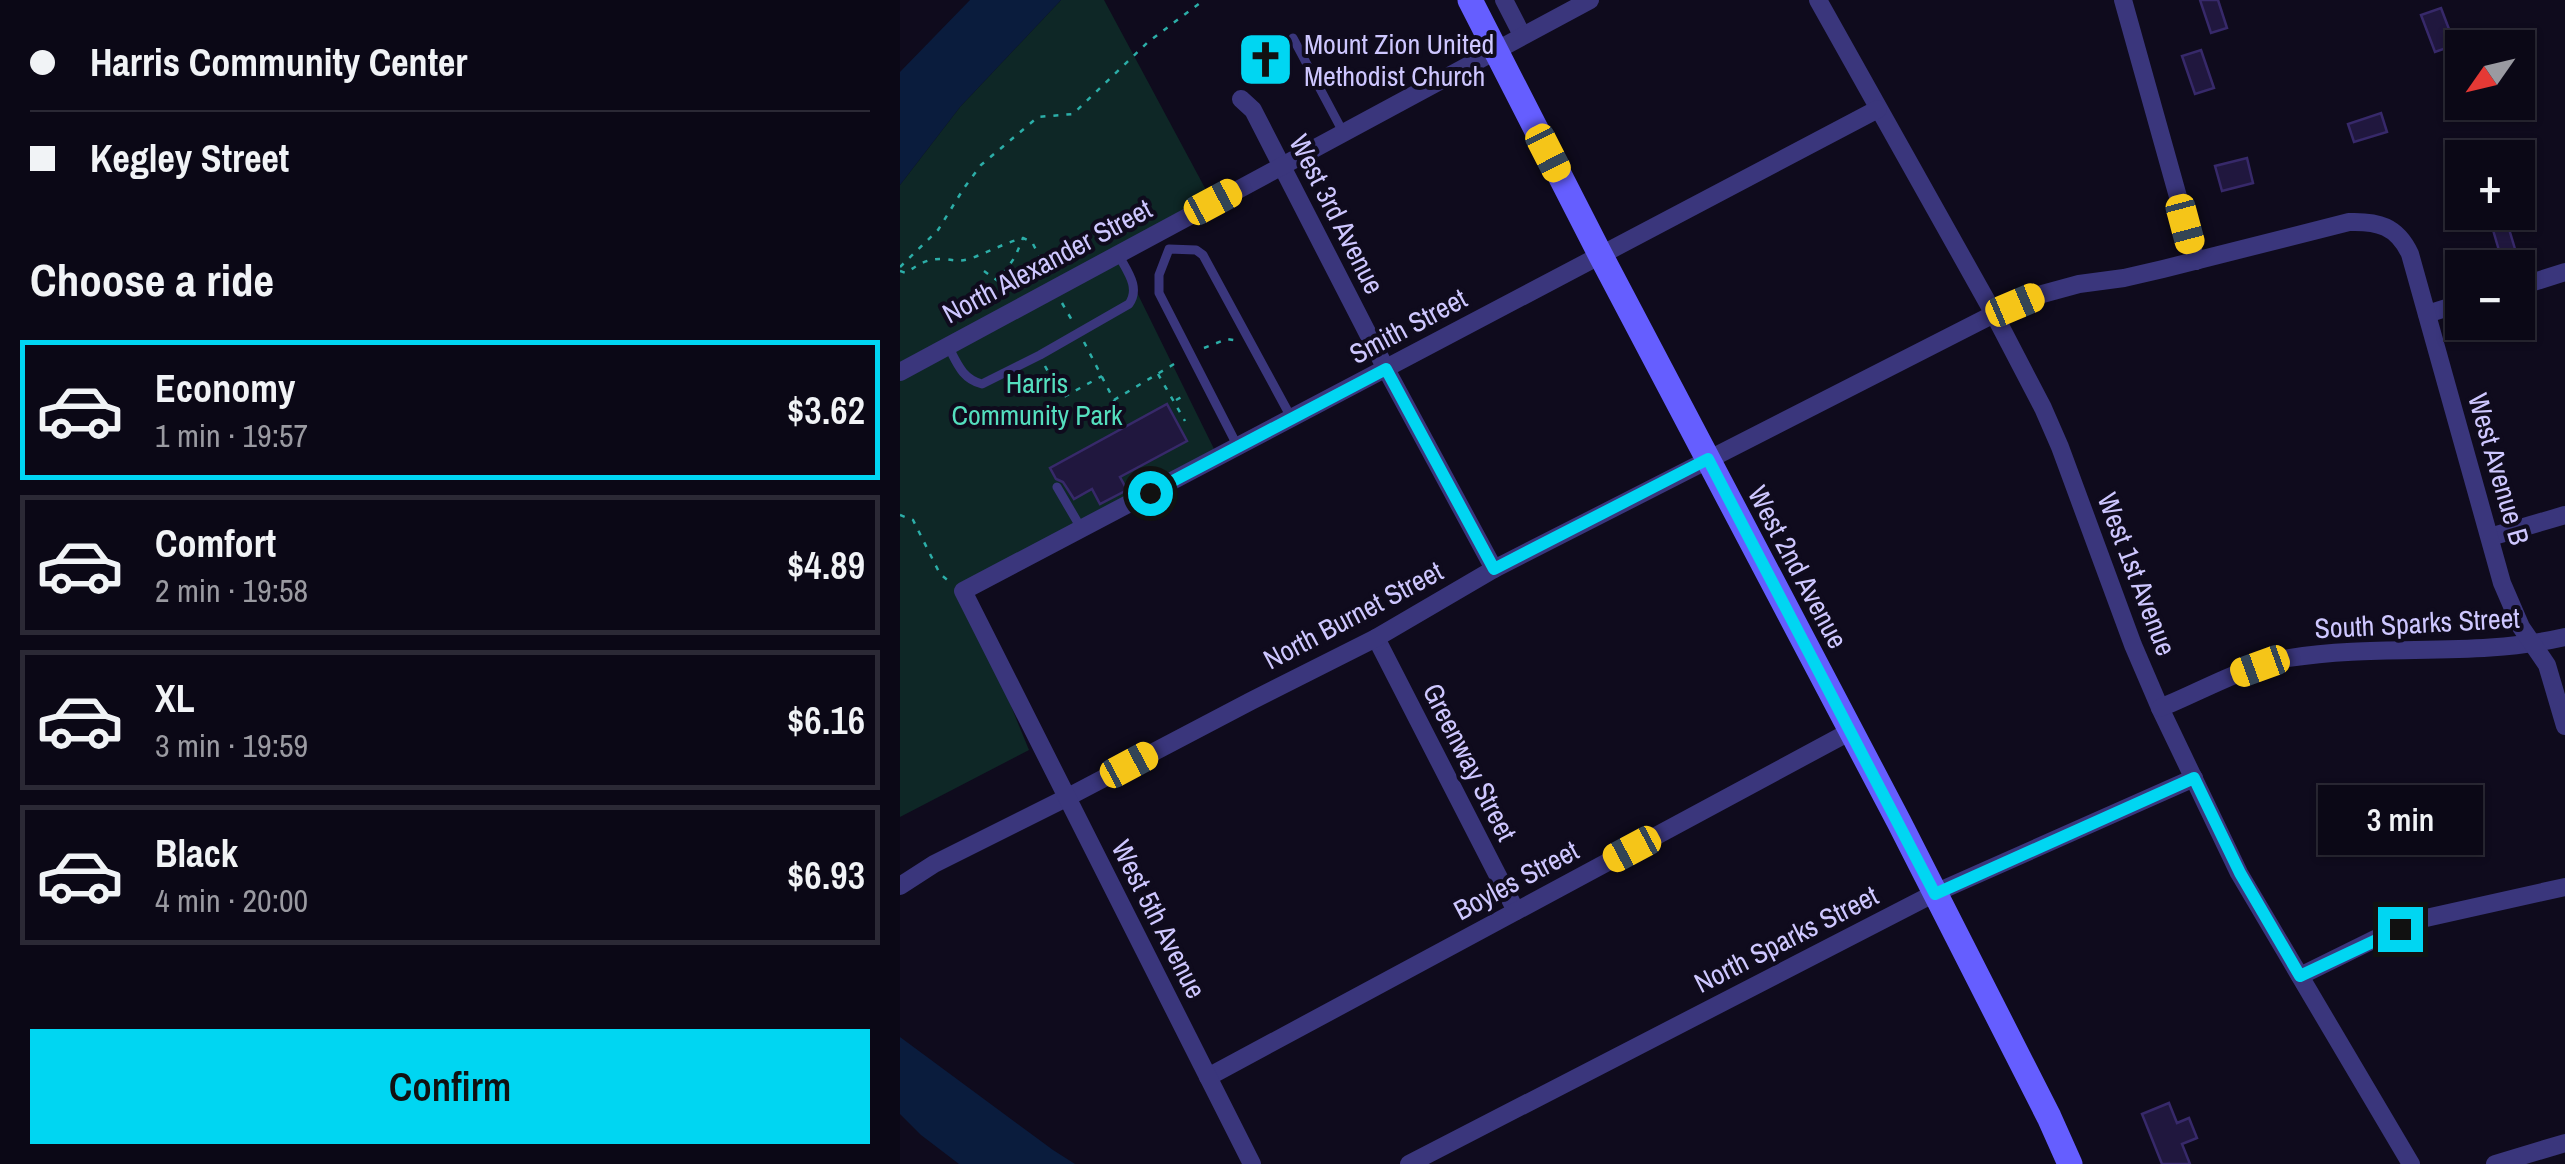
<!DOCTYPE html>
<meta charset="utf-8">
<style>
body{margin:0;font-family:"Archivo Narrow",sans-serif;background:#191623;color:#f1f3f6;height:100vh;display:flex;flex-direction:column;font-size:38px;white-space:nowrap}
*{box-sizing:border-box;margin:0}
p{font-size:32px;color:#9a9aa1}
.icon{flex:none;width:55px;height:55px;fill:none;stroke:currentColor;stroke-width:2;stroke-linecap:round;stroke-linejoin:round}
.map{position:relative;flex:1;overflow:hidden}
.drawer{display:flex;flex-direction:column;background:#0b0816;width:900px}
.drawer>*{flex:none}
.top-card{display:grid;align-content:center;height:220px;padding:0 30px;background:#0b0816}
.needle{width:65px;rotate:236deg}
.controls{position:absolute;left:1545px;top:30px;display:grid;gap:20px}
.controls a{display:grid;place-items:center;width:90px;height:90px;border-radius:0px;background:#0b0816;box-shadow:0 2px 8px #0004,0 0 0 2px #2b2935;font-size:50px}
.end{position:absolute;width:45px;height:45px;margin:-22px;border:12px solid #00d6f2;background:#111;box-shadow:0 0 0 5px #111}
.from{border-radius:50%}
.bubble{position:absolute;height:70px;border-radius:0px;background:#0b0816;box-shadow:0 2px 8px #0004,0 0 0 2px #2b2935;font-size:32px;font-weight:600;line-height:70px;text-align:center}
.car{position:absolute;width:30px;height:60px;margin:-30px -15px;border-radius:12px;box-shadow:0 0 8px 2px #0007;background:linear-gradient(#f5c518 24%,#345 0 40%,#f5c518 0 76%,#345 0 86%,#f5c518 0)}
.top-card b{display:flex;align-items:center;gap:35px;height:95px;font-size:38px}
.top-card b+b{border-top:2px solid #2b2935}
.top-card i{width:25px;height:25px;background:#f1f3f6}
ul{padding:0;list-style:none}
li{display:flex;align-items:center;gap:30px;height:140px;margin:0 20px 15px;padding:0 10px;border:5px solid #2b2935;border-radius:0px}
li div{flex:1}
li b{display:block;font-size:38px}
li em{font-style:normal;font-weight:600}
li.on{border-color:#00d6f2}
li>.icon{width:90px;height:90px;stroke-width:1.5}
h2{padding:0 30px;font-size:45px;line-height:120px}
.button{display:flex;gap:20px;margin-top:auto;padding:20px 30px}
.button a{flex:1;height:115px;border-radius:0px;background:#00d6f2;color:#111;font-size:40px;font-weight:600;line-height:115px;text-align:center}
main{display:flex;flex:1;min-height:0}
.map>svg:first-child{display:block}
.green{fill:#0e2726}
.water{fill:#0a1c3d}
.building{fill:#20173e;stroke:#37296a;stroke-width:2.5}
.lines{fill:none;stroke-linecap:round;stroke-linejoin:round}
.path{stroke:#2caea8;stroke-width:2.5;stroke-dasharray:5 8;stroke-linecap:butt}
.lane{stroke:#3a367c;stroke-width:9}
.street{stroke:#3a367c;stroke-width:18}
.secondary{stroke:#655eff;stroke-width:25}
.route{stroke:#00d6f2;stroke-width:12}
.labels{text-anchor:middle;dominant-baseline:central;stroke-width:8;stroke-linejoin:round;paint-order:stroke}
.poi-label{font-size:28px;fill:#cec7ff;stroke:#0f0b1d;text-anchor:start}
.street-label{font-size:28px;fill:#cec7ff;stroke:#0f0b1d}
.park-label{font-size:28px;fill:#54debe;stroke:#0f0b1d}
</style>
<main>
<section class="drawer">
<div class="top-card">
<b><i class="from"></i>Harris Community Center</b>
<b><i></i>Kegley Street</b>
</div>
<h2>Choose a ride</h2>
<ul>
<li class="on"><svg class="icon" aria-label="car" viewBox="0 0 24 24"><path d="M5 17H2v-5l4-1 3-4h7l3 4 3 1v5h-3M9 17h6M6 11h13"/><circle cx="7" cy="17" r="2"/><circle cx="17" cy="17" r="2"/></svg><div><b>Economy</b><p>1 min · 19:57</p></div><em>$3.62</em></li>
<li><svg class="icon" aria-label="car" viewBox="0 0 24 24"><path d="M5 17H2v-5l4-1 3-4h7l3 4 3 1v5h-3M9 17h6M6 11h13"/><circle cx="7" cy="17" r="2"/><circle cx="17" cy="17" r="2"/></svg><div><b>Comfort</b><p>2 min · 19:58</p></div><em>$4.89</em></li>
<li><svg class="icon" aria-label="car" viewBox="0 0 24 24"><path d="M5 17H2v-5l4-1 3-4h7l3 4 3 1v5h-3M9 17h6M6 11h13"/><circle cx="7" cy="17" r="2"/><circle cx="17" cy="17" r="2"/></svg><div><b>XL</b><p>3 min · 19:59</p></div><em>$6.16</em></li>
<li><svg class="icon" aria-label="car" viewBox="0 0 24 24"><path d="M5 17H2v-5l4-1 3-4h7l3 4 3 1v5h-3M9 17h6M6 11h13"/><circle cx="7" cy="17" r="2"/><circle cx="17" cy="17" r="2"/></svg><div><b>Black</b><p>4 min · 20:00</p></div><em>$6.93</em></li>
</ul>
<div class="button"><a>Confirm</a></div>
</section>
<div class="map">
<svg width="1665" height="1164" viewBox="0 0 1665 1164">
<rect width="100%" height="100%" fill="#0f0b1d"/>
<polygon class="green" points="161,0 204,0 313,203 218,254 318,457 64,591 129,750 0,817 0,185 60,107"/>
<g class="water">
<polygon points="70,0 161,0 60,107 0,185 0,72"/>
<polygon points="0,1037 153,1150 175,1164 59,1164 21,1135 0,1114"/>
</g>
<g class="building">
<polygon points="1300,0 1318,0 1327,28 1311,33"/>
<polygon points="1541,8 1555,45 1535,52 1521,15"/>
<polygon points="1301,50 1314,88 1295,94 1282,56"/>
<polygon points="1481,113 1487,132 1454,142 1448,124"/>
<polygon points="1347,158 1353,183 1322,191 1315,166"/>
<polygon points="1606,219 1615,249 1600,254 1591,223"/>
<polygon points="267,404 287,441 220,477 227,490 200,504 192,489 174,499 163,482 156,479 150,468"/>
<polygon points="1269,1103 1277,1123 1289,1118 1297,1138 1282,1144 1290,1164 1262,1164 1242,1114"/>
</g>
<g class="lines">
<g class="path">
<polyline points="0,267 38,230 64,188 81,165 138,117 173,114 248,42 304,0"/>
<path d="M0,271L6,273C19,264 28,258 44,259C54,260 59,262 69,259C87,253 104,243 123,238L132,242L148,273"/>
<polyline points="84,271 98,281 115,257 123,238"/>
<polyline points="162,303 173,322"/>
<polyline points="184,342 220,412"/>
<polyline points="304,348 327,339 334,340"/>
<polyline points="145,366 162,398 202,376"/>
<polyline points="258,374 285,421"/>
<polyline points="214,400 279,361"/>
<polyline points="276,400 287,394"/>
<polyline points="0,515 13,520 40,574 50,582"/>
</g>
<g class="lane">
<polyline points="393,38 443,132"/>
<path d="M48,346C57,363 62,379 82,384L140,355L229,304C241,287 226,270 218,254"/>
<polyline points="338,447 259,293 259,275 269,249 296,250 303,255 392,419"/>
<polyline points="157,487 181,528"/>
</g>
<g class="street">
<polyline points="604,0 622,35"/>
<polyline points="918,0 1094,314 1143,408 1160,447 1233,645 1260,708 1339,873 1511,1164"/>
<polyline points="1223,0 1296,261"/>
<polyline points="341,99 353,110 486,369 594,569"/>
<polyline points="1618,287 1665,272"/>
<polyline points="1527,314 1562,303"/>
<polyline points="0,372 690,0"/>
<polyline points="1590,537 1665,515"/>
<polyline points="476,638 616,911"/>
<path d="M1260,708C1302,691 1344,666 1389,658C1481,643 1574,658 1665,637"/>
<path d="M0,886L34,864L168,797L351,701L476,638L594,569L1094,314L1135,296L1179,284L1224,278L1263,269L1449,222C1478,221 1497,226 1510,254L1602,583L1621,627L1647,665L1665,726"/>
<polyline points="1400,976 1475,939 1526,918 1665,887"/>
<polyline points="308,1077 951,731"/>
<polyline points="352,1164 63,591 978,109"/>
<polyline points="509,1164 1035,893 1294,778"/>
<polyline points="1595,1164 1665,1143"/>
</g>
<polyline class="secondary" points="570,0 701,256 999,822 1149,1117 1170,1164"/>
</g>
<g class="lines">
<polyline class="route" points="250,493 486,369 594,569 808,459 1035,894 1294,778 1340,873 1400,976 1500,929"/>
</g>
<defs>
<symbol id="church-square" viewBox="-11 -11 22 22"><rect x="-9" y="-9" width="18" height="18" rx="4" fill="#00d6f2" stroke="#0f0b1d"/><path d="M-1.2-6h2.4v3.5h3.3v2.4h-3.3V6h-2.4V-.1h-3.3v-2.4h3.3Z" fill="#111"/></symbol>
</defs>
<g fill-rule="evenodd">
<use href="#church-square" x="334" y="28" width="63" height="63"/>
</g>
<g class="labels">
<g class="poi-label">
<text x="404" y="44">Mount Zion United<tspan x="404" dy="32">Methodist Church</tspan></text>
</g>
<g class="street-label">
<text transform="translate(437 214) rotate(63)">West 3rd Avenue</text>
<text transform="translate(147 261) rotate(-28)">North Alexander Street</text>
<text transform="translate(508 326) rotate(-28)">Smith Street</text>
<text transform="translate(1599 469) rotate(74)">West Avenue B</text>
<text transform="translate(898 567) rotate(62)">West 2nd Avenue</text>
<text transform="translate(1237 574) rotate(69)">West 1st Avenue</text>
<text transform="translate(453 615) rotate(-28)">North Burnet Street</text>
<text transform="translate(1517 623) rotate(-3)">South Sparks Street</text>
<text transform="translate(570 762) rotate(63)">Greenway Street</text>
<text transform="translate(616 880) rotate(-28)">Boyles Street</text>
<text transform="translate(259 919) rotate(63)">West 5th Avenue</text>
<text transform="translate(886 939) rotate(-27)">North Sparks Street</text>
</g>
<g class="park-label">
<text x="137" y="383">Harris<tspan x="137" dy="32">Community Park</tspan></text>
</g>
</g>
</svg>
<div class="controls">
<a><svg class="needle" viewBox="-14 -14 28 28"><path d="M0-13l5 13h-10z" fill="#e53935"/><path d="M0 13l5-13h-10z" fill="#9a9aa1"/></svg></a>
<a>+</a>
<a>−</a>
</div>
<i class="end from" style="left:250px;top:493px"></i>
<i class="end" style="left:1500px;top:929px"></i>
<div class="bubble" style="left:1418px;top:785px;width:165px">3 min</div>
<i class="car" style="left:648px;top:153px;rotate:153deg"></i>
<i class="car" style="left:313px;top:202px;rotate:62deg"></i>
<i class="car" style="left:1285px;top:224px;rotate:165deg"></i>
<i class="car" style="left:1115px;top:305px;rotate:67deg"></i>
<i class="car" style="left:1360px;top:666px;rotate:250deg"></i>
<i class="car" style="left:229px;top:765px;rotate:62deg"></i>
<i class="car" style="left:732px;top:849px;rotate:242deg"></i>
</div>
</main>
